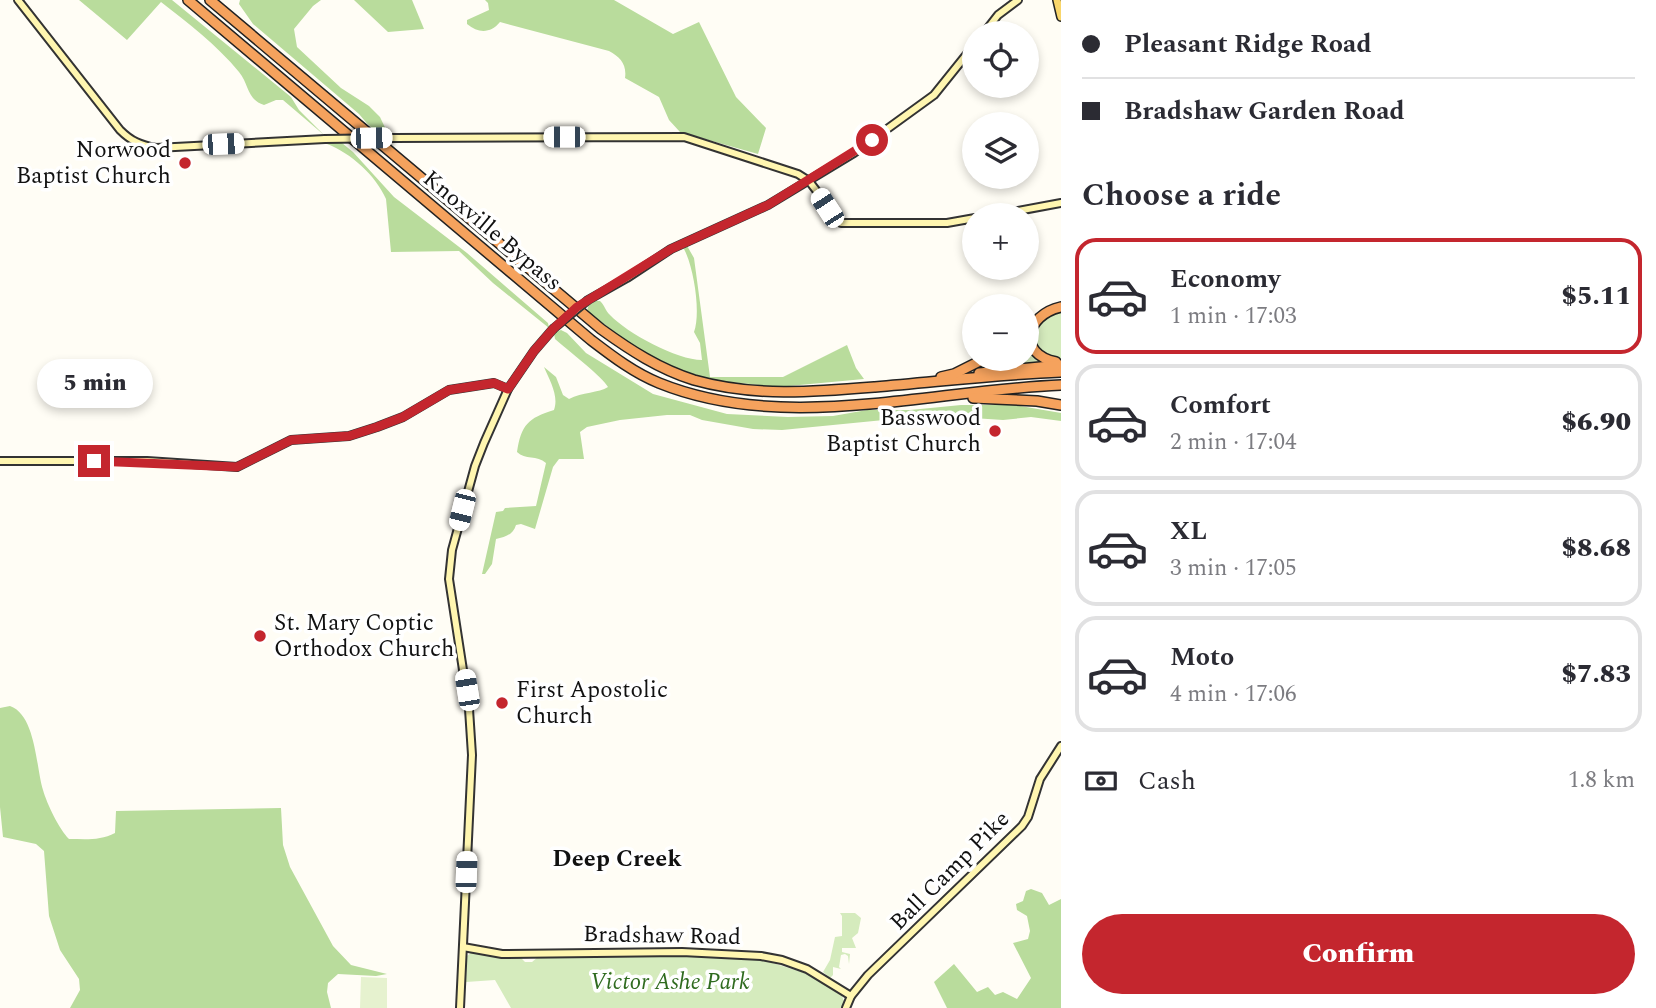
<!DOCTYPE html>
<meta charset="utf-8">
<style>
body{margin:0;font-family:Spectral,serif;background:#f7f7f7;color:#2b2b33;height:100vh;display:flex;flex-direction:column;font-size:26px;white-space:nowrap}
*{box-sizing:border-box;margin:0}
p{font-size:23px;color:#7c7c81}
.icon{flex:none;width:38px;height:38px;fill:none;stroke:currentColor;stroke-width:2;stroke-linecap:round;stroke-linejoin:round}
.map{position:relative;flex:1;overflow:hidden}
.panel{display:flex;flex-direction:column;background:#fff;width:595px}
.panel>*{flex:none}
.top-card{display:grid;align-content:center;height:154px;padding:0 21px;background:#fff}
.buttons{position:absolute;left:962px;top:21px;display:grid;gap:14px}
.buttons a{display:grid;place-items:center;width:77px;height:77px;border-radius:50%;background:#fff;box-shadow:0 4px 10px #0003;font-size:35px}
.end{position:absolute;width:32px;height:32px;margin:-16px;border:9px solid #c4262e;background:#fff;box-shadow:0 0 0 4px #fff}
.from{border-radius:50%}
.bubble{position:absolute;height:49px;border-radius:24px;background:#fff;box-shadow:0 4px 10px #0003;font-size:23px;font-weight:800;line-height:49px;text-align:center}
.car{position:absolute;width:21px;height:42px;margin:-21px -10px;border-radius:9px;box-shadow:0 0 5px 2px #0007;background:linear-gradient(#fff 24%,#345 0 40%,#fff 0 76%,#345 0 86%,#fff 0)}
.top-card b{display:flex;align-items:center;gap:24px;height:66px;font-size:26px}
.top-card b+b{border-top:2px solid #e1e1e2}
.top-card i{width:18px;height:18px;background:#2b2b33}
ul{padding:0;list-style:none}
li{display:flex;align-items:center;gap:21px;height:116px;margin:0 14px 10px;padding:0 7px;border:4px solid #e1e1e2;border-radius:21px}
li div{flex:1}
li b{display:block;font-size:26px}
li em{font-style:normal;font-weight:800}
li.on{border-color:#c4262e}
li>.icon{width:63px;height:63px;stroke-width:1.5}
h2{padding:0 21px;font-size:32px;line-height:84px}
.pay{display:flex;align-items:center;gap:18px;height:77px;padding:0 21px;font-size:26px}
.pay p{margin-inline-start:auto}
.action{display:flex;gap:14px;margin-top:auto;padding:14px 21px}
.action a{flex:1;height:80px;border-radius:42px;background:#c4262e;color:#fff;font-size:28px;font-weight:800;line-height:80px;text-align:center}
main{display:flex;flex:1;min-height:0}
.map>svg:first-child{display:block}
.green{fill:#d5ebbd}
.forest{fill:#b9dc9c}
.pitch{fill:#e6f2cf}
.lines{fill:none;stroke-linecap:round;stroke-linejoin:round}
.secondary-casing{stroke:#333;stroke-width:10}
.primary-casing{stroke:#222;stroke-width:10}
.highway-casing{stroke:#222;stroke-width:12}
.secondary{stroke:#fff6b0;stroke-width:6}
.primary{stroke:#f9d66b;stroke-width:7}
.highway{stroke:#f5a25d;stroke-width:9}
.secondary-bridge-casing{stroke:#333;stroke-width:10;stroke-linecap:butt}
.secondary-bridge{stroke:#fff6b0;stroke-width:6}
.route{stroke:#c4262e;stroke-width:9}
.poi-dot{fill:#c4262e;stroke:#fff;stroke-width:2.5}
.labels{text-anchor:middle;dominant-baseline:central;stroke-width:7;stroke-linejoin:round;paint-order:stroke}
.poi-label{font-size:23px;fill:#111;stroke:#fff;text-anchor:end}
.street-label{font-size:23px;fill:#111;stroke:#fff}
.park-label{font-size:23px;font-style:italic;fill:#2f6b1f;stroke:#fff}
.neighbourhood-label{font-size:24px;font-weight:bold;fill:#111;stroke:#fff}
</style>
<main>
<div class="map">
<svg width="1061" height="1008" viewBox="0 0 1061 1008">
<rect width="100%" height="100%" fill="#fffdf5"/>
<g class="green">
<polygon points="1061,303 1055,306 1028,336 1046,362 961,373 987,359 1027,359 1027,323 1043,309"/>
<path d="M1061,309V361C1040,357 1034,346 1035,326Z"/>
<polygon points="840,913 855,913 861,918 858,933 852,938 856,948 842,948 842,952 850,954 849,964 848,956 845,954 841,955 839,967 841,969 833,967 833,975 830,978 823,972 830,960 835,937 842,936 842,916"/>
<polygon points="472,952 495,957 521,958 525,962 532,962 538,957 681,955 763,960 808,974 842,996 844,1001 842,1008 511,1008 495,980 466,982 467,956"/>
</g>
<g class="forest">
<path d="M79,0H172L291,97L299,110L324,135L283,100H276L264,105C247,100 249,84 239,72C217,45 188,23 161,2L127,40Z"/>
<path d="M240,0H321L313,6L294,29L297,47L341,88L369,106L380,117L388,134C374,134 367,123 359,114L253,24L239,4Z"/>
<polygon points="354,0 412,0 424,29 388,32"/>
<path d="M485,0H614L673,34L699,22L736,97L766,128L758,154L680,132L669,120L659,97L625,78C627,64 620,57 609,51L500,22C491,33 479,34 467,24V20L489,10L488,3Z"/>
<path d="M335,142L342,143L353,152L394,197L467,253L548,323L549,328L493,283L459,251L391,252L386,199C376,176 351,153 327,144Z"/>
<path d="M686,244L694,258L710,377H783L847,345L856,368L864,379L778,387L711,380L673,367L641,352L587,311L589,304L596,301H600C605,306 605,310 610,315C627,333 677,360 702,360L700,343L694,332C701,313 694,268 684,249Z"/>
<path d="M561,330L567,333L586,353L653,394L727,414L788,417L833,416L867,410H910L961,405H1015L1061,413V421L1031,417L1003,420L973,418L955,423L951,414H945L782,430L753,429L702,420L690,415H667L620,420L587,427L580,432L584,459H559L553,467L535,529L521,524L516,525C513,535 505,537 496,539L492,564L485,574H482L496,512L503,511L505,508L536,506L546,463C537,455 525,460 517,452C521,425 528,418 554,410C559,396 550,381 544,367L556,377L563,395L569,399C582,392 599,393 608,387C603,377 566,349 555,339L554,333Z"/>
<path d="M10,706C36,715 36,768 43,790C47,804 59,829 69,839C85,839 100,841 115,833L116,811L281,808L283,845L290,867L333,946L351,965L387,974L376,976L338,974L328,983L327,992L331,1008H70L80,990L79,979L60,950L49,916L44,851L36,844L3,837L0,807V708Z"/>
<polygon points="1031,889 1042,893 1049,905 1061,899 1061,1008 947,1008 934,982 954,964 977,992 988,987 995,995 1003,992 1017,999 1031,978 1013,943 1028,939 1030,931 1027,916 1017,910 1016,904 1023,901 1026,891"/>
</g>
<polygon class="pitch" points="361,977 387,978 387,1008 360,1008"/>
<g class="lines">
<defs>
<g id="secondary">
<path d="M18,0L120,130C131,141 140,145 156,148L325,139"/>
<polyline points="984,33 998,15 1018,0"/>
<polyline points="394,138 684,137 798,174 809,181 841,223 947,223 975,218"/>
<polyline points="996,215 1061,203"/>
<polyline points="588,300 627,278 671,249 768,205 854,153 934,95 975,44"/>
<polyline points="0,461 147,461 237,467 291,440 349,436 377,427 403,417 449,390 494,383 508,389"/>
<polyline points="463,947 502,954 682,952 761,956 782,960 807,969 851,996"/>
<polyline points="460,1008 472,755 469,709 449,579 452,550 475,466 484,443 508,389 534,351 553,329"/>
<polyline points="846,1008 851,996 868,975 1022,826 1028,817 1040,779 1061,746"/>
</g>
<polyline id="primary" points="1057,0 1061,17"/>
<g id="highway">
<path d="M188,0L591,340C612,356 634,373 659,383C785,434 930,390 1061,385"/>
<path d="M210,0L601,329C630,350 659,369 694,380C754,397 814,392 875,387C937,382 999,374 1061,372"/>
<path d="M1056,362C1017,354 1025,315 1061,307"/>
<polyline points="979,373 1061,365"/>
<polyline points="941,377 954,374 984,359"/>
<polyline points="973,398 1037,401 1061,405"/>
</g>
</defs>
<use href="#secondary" class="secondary-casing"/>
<use href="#primary" class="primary-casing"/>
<use href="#highway" class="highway-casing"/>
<use href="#secondary" class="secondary"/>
<use href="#primary" class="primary"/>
<use href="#highway" class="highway"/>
<defs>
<g id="secondary-bridge">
<polyline points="325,139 394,138"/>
<polyline points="553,329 588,300"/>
</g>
</defs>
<use href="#secondary-bridge" class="secondary-bridge-casing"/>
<use href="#secondary-bridge" class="secondary-bridge"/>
</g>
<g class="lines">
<polyline class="route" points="94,461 237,467 291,440 349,436 377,427 403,417 449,390 494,383 508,389 534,351 553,329 577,307 671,249 768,205 872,140"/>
</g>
<g class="poi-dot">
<circle cx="185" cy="163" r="7"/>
<circle cx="995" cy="431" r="7"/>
<circle cx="260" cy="636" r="7"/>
<circle cx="502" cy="703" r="7"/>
</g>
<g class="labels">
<g class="poi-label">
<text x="171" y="150">Norwood<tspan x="171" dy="26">Baptist Church</tspan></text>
<text x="981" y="418">Basswood<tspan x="981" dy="26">Baptist Church</tspan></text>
<text x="274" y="623" text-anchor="start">St. Mary Coptic<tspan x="274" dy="26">Orthodox Church</tspan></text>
<text x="516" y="690" text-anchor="start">First Apostolic<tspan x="516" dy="26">Church</tspan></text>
</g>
<g class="street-label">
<text transform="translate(492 231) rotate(40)">Knoxville Bypass</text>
<text transform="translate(950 871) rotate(-45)">Ball Camp Pike</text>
<text transform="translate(662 936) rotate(1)">Bradshaw Road</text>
</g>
<g class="park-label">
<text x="670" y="982">Victor Ashe Park</text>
</g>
<g class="neighbourhood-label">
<text x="617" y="859">Deep Creek</text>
</g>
</g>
</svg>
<div class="buttons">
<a><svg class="icon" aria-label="locate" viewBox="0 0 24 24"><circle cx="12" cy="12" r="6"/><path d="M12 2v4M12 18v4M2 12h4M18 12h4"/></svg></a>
<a><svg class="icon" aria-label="layers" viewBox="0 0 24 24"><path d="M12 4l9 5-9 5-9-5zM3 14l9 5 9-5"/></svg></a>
<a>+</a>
<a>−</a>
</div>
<i class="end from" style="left:872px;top:140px"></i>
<i class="end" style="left:94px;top:461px"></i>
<div class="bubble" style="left:37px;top:359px;width:116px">5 min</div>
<i class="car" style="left:564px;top:137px;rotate:270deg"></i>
<i class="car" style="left:371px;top:138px;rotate:89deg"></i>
<i class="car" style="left:223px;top:144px;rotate:88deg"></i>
<i class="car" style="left:827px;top:208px;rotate:327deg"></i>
<i class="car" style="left:462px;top:510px;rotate:194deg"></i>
<i class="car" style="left:467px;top:690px;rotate:351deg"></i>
<i class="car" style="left:466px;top:872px;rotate:2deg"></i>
</div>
<section class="panel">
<div class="top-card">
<b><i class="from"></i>Pleasant Ridge Road</b>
<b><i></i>Bradshaw Garden Road</b>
</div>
<h2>Choose a ride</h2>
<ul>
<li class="on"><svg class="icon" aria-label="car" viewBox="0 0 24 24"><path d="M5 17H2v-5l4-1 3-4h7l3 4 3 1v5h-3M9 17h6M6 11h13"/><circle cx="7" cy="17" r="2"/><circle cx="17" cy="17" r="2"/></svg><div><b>Economy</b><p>1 min · 17:03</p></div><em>$5.11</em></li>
<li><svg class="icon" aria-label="car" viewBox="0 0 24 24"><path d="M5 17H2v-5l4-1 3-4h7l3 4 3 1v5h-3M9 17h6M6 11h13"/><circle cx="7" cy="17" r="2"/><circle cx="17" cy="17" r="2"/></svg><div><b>Comfort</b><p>2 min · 17:04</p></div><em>$6.90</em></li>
<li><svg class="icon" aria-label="car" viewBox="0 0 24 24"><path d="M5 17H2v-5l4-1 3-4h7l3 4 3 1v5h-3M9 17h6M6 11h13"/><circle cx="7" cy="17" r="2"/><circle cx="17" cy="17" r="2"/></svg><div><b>XL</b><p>3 min · 17:05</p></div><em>$8.68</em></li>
<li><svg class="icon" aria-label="car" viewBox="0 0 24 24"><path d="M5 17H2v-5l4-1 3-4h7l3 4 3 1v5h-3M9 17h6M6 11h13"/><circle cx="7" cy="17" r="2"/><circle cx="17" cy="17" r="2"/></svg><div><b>Moto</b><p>4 min · 17:06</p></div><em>$7.83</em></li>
</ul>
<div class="pay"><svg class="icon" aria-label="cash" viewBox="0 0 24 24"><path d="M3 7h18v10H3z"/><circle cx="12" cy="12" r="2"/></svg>Cash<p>1.8 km</p></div>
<div class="action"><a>Confirm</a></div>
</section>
</main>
